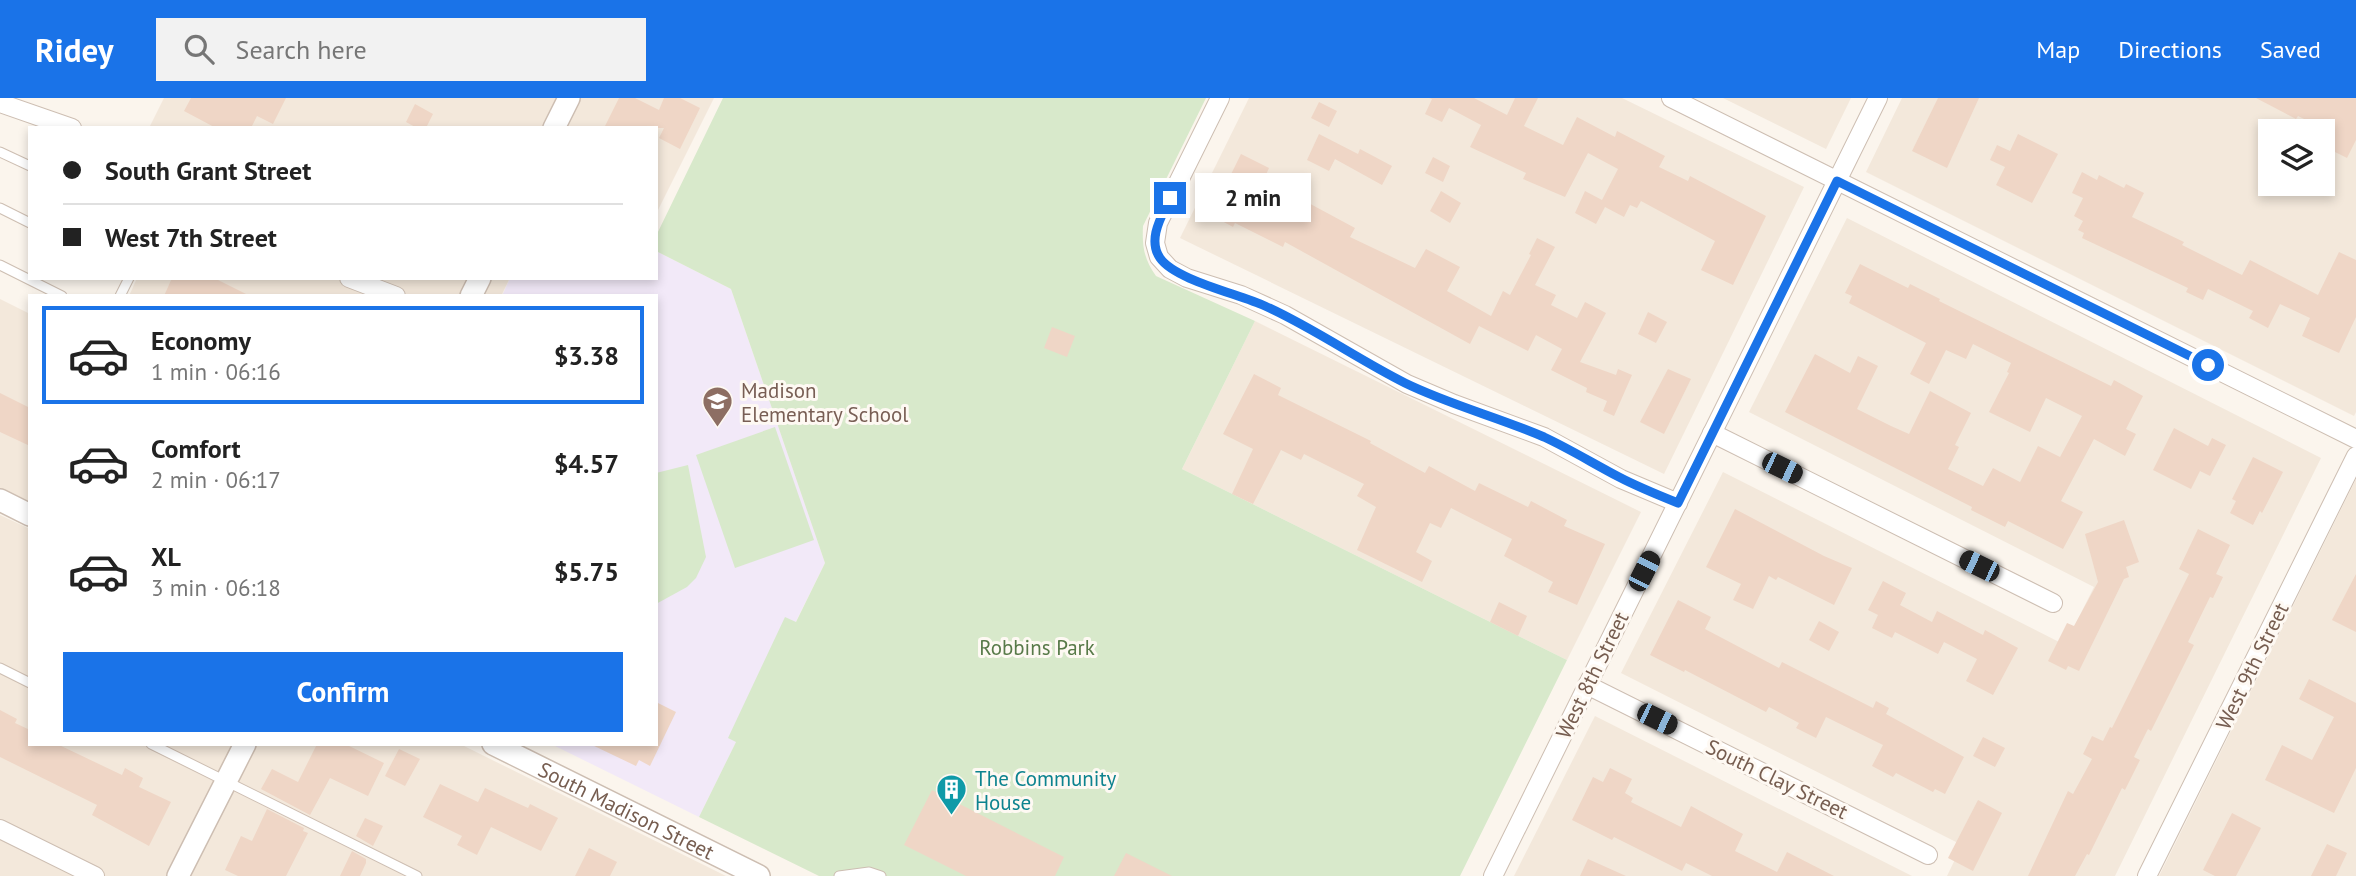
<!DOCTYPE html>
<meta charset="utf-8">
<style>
body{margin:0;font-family:"PT Sans",sans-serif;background:#f2f2f2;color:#222;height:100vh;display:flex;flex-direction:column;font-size:26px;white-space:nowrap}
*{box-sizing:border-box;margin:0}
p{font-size:23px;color:#767676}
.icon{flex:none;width:38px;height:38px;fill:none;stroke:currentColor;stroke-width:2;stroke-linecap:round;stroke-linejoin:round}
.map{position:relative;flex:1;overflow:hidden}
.panel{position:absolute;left:28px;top:196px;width:630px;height:452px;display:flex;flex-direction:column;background:#fff;border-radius:0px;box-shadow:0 4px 10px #0003}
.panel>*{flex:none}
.hud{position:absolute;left:28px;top:28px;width:630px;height:154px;border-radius:0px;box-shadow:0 4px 10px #0003;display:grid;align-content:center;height:154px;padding:0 35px;background:#fff}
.controls{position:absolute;left:2258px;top:21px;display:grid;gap:14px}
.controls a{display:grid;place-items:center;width:77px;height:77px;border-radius:0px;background:#fff;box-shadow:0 4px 10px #0003;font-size:35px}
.end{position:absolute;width:32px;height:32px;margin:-16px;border:9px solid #1a73e8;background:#fff;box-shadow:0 0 0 4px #fff}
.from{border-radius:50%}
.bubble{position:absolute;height:49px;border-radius:0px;background:#fff;box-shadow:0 4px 10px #0003;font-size:23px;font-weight:700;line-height:49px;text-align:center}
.car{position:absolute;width:21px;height:42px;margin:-21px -10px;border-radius:9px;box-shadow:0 0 5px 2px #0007;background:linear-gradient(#222 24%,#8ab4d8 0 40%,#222 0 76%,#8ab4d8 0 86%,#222 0)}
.hud b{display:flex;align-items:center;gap:24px;height:66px;font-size:26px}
.hud b+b{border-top:2px solid #e0e0e0}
.hud i{width:18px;height:18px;background:#222}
ul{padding:12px 0 0;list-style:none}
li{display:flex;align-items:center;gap:21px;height:98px;margin:0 14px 10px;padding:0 21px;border:4px solid transparent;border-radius:0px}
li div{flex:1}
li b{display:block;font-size:26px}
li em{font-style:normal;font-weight:700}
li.on{border-color:#1a73e8}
li>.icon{width:63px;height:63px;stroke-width:1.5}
.primary-button{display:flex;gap:14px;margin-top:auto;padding:14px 35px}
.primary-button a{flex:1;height:80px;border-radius:0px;background:#1a73e8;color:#fff;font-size:28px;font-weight:700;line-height:80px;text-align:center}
header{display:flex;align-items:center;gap:42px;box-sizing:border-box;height:98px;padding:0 35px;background:#1a73e8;color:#fff}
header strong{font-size:33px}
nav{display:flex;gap:38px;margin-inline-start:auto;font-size:24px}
.search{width:490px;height:63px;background:#f2f2f2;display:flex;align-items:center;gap:18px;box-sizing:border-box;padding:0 24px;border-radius:0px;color:#767676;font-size:26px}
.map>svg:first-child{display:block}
.residential{fill:#f3e8db;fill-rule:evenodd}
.education{fill:#f2e9f8}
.green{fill:#d8e9cb}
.building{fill:#efd6c6}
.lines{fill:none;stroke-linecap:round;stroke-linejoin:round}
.service-casing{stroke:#cdbeb2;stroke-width:11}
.minor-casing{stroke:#cdbeb2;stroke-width:20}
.tertiary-casing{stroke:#cdbeb2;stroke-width:24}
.service{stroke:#fff;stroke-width:9}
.minor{stroke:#fff;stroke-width:18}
.tertiary{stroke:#fff;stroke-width:21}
.route{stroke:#1a73e8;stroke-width:9}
.labels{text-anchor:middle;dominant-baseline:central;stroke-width:6;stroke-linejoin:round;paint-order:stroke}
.education-label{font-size:21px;fill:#785e54;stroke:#fef9f3;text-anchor:start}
.park-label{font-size:21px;fill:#587a49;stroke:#fef9f3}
.street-label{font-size:21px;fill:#765d50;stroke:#fef9f3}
.culture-label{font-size:21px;fill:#0d838f;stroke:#fef9f3;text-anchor:start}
</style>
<header>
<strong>Ridey</strong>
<div class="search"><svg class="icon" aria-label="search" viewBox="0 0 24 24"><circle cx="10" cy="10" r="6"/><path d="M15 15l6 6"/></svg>Search here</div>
<nav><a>Map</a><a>Directions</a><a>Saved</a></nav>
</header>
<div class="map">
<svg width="2356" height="778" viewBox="0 0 2356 778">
<rect width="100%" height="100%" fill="#fbf5ed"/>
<g class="residential">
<polygon points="164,0 714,0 656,116 656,30 149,30"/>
<polygon points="1249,0 1622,0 1804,89 1664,376 1180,140"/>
<polygon points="1723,0 1851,0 1826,51"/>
<path d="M1902,0H2356V314L2354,318L1866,74ZM2270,33H2322V86H2270Z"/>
<polygon points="1847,120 2321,360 2115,778 1947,778 1962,747 1621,575 1723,374 2065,547 2094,489 1749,314"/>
<polygon points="137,180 510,180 501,198 129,198"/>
<polygon points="0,201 30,216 30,406 0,391"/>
<polygon points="1255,223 1641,414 1567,562 1182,371"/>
<polygon points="2356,381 2356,778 2159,778"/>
<polygon points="0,417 30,431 30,646 460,646 726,778 0,778"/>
<polygon points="1595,618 1912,778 1514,778"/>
</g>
<polygon class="education" points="656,153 731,191 825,465 699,719 551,646 656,646 656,198 502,198 510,180 656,180"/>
<g class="green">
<path d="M723,0H1206L1143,128C1142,149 1144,161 1156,178L1255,223L1182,371L1567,562L1460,778H819L699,719L736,644L728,640L785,519L796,524L825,465L731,191L656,153V138Z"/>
<polygon points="775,329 814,442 735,470 696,357"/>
<polygon points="688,367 706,459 696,480 687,489 656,506 656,375"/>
</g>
<g class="building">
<polygon points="191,0 286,0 273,26 257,18 251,30 216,30 184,13"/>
<polygon points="619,0 635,0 659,12 664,0 680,0 700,10 680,51 659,40 664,30 604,30"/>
<polygon points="1429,0 1474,0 1507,17 1515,0 1538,0 1524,28 1563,47 1577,19 1615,39 1617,33 1665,58 1659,69 1688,83 1690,78 1766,118 1733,187 1701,172 1715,143 1641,103 1637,110 1630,107 1624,119 1605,109 1596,126 1575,115 1585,93 1602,102 1618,71 1588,55 1565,99 1523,81 1526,75 1470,49 1481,27 1449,10 1442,24 1425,16 1432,1"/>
<polygon points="1938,0 1979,0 1947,70 1912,53"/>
<polygon points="2256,0 2356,0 2356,42 2347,60 2335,54 2322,78 2322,30 2298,18 2296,21"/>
<polygon points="1319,4 1337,13 1329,29 1311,20"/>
<polygon points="415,6 433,16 426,30 417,30 406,24"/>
<polygon points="1319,36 1358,56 1360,51 1392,68 1382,87 1335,61 1329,73 1307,62"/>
<polygon points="2018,36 2058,56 2032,105 1996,87 2005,69 1990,62 1997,47 2010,53"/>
<polygon points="1241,56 1269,70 1264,81 1355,130 1350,139 1415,170 1426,151 1460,169 1447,193 1491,218 1503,193 1510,197 1531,157 1529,156 1537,140 1555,149 1535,187 1556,197 1551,207 1577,220 1585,204 1606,215 1580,264 1616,277 1618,271 1632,277 1614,318 1603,313 1607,303 1586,294 1587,290 1551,272 1562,251 1536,237 1528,253 1479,228 1470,246 1285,144 1283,149 1235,125 1233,129 1211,117"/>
<polygon points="1433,59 1450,68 1443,84 1425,75"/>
<polygon points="2082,74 2097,82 2099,77 2124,90 2126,86 2144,95 2132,119 2184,144 2182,147 2242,177 2250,162 2318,197 2339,154 2356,162 2356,219 2339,255 2302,238 2310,220 2280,206 2268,230 2249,220 2253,213 2208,191 2203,202 2186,194 2188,190 2082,140 2084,135 2078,132 2083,123 2074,118 2083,100 2072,95"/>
<polygon points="1441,93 1461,105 1450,125 1430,113"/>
<polygon points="1860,166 1908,190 1910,186 1940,201 1939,203 2111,288 2114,282 2143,298 2126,331 2136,336 2125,358 2094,341 2061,403 2083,414 2063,451 2008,423 2005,429 1971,412 1972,409 1785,314 1815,256 1850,275 1858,258 1878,268 1857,311 1891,328 1909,336 1930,293 1971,315 1955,347 1959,349 1948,371 1983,388 1993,370 2020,384 2038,348 2060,359 2082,318 2046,300 2030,334 1989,314 2009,275 2007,274 2011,265 1973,246 1966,261 1946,252 1929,286 1910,276 1926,245 1849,205 1852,198 1845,195"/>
<polygon points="172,180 214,180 250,198 164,198"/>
<polygon points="1648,214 1667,224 1656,245 1638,236"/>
<polygon points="1052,229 1075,238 1067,259 1044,250"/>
<polygon points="1668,271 1691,281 1664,336 1640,324"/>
<polygon points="1254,276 1281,290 1278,297 1371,343 1370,345 1425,375 1429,368 1475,393 1479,385 1528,409 1531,403 1567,422 1564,428 1605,446 1577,507 1548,494 1553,484 1504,458 1512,441 1451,410 1441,430 1430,425 1416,454 1432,463 1422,484 1357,452 1376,409 1357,398 1364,386 1304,356 1301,362 1281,352 1253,406 1232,396 1253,351 1223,336"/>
<polygon points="0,295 30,310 30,348 0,334"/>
<polygon points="2174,330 2208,348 2212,340 2226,347 2210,378 2200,373 2191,391 2153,372"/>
<polygon points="2253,359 2283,374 2262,415 2260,413 2253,427 2230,415 2236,403 2232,401"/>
<polygon points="1735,411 1824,458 1852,470 1834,507 1778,479 1776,482 1769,478 1753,511 1733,502 1741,486 1706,469"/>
<polygon points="2124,422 2139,464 2126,469 2129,479 2124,481 2079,573 2068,568 2066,572 2048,563 2067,525 2074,528 2098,484 2085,436"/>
<polygon points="2198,431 2230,447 2216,476 2223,479 2213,500 2210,499 2188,544 2194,547 2151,633 2148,631 2134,659 2140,662 2125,692 2122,690 2089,757 2087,756 2075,778 2028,778 2068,693 2073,696 2092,661 2083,656 2092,638 2103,643 2110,629 2112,630 2189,476 2179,471"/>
<polygon points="2356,476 2356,534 2332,522"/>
<polygon points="1883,483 1906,495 1900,507 1932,524 1937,513 1983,537 1985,532 2018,550 1993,597 1966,583 1977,561 1944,544 1938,556 1895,534 1892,540 1872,530 1878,517 1868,512"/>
<polygon points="1678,502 1711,519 1705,531 1779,570 1782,564 1873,610 1876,603 1889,610 1886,616 1964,659 1945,696 1935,691 1933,694 1896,675 1893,679 1872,668 1883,647 1826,619 1816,640 1796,630 1799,625 1769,609 1766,614 1685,572 1684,574 1650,557"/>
<polygon points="1499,504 1527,518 1518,538 1490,524"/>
<polygon points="1819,523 1839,534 1829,553 1809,542"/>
<polygon points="2309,581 2356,605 2356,670 2334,715 2265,682 2282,647 2312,662 2334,619 2299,601"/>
<polygon points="656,604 676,614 650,668 639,662 636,668 590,646 656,646"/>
<polygon points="0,612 17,621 15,625 30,632 30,646 57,646 122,677 125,670 143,680 139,689 171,704 149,748 92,717 97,707 0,659"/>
<polygon points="1983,639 2005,650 1995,669 1973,658"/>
<polygon points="317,646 345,646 384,665 368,698 330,680 310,717 261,691 272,671 298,684"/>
<polygon points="399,651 420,661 405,688 385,678"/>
<polygon points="1610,670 1632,681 1625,695 1633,700 1631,704 1681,729 1691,708 1743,736 1735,753 1777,774 1787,754 1834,778 1712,778 1686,765 1682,773 1614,739 1612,742 1572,722 1593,679 1603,684"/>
<polygon points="440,686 478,704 485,690 528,710 530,706 558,720 541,753 491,729 477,757 457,747 462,738 423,719"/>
<polygon points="932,692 1064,759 1055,778 966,778 904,747"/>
<polygon points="1978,702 2002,715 1973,773 1948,760"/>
<polygon points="267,711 304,730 303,733 308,735 286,778 238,778 225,772 241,738 252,743"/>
<polygon points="2232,715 2261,730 2236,778 2215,778 2203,772"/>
<polygon points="365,720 383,728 373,748 356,738"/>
<polygon points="2327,746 2347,755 2336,778 2311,778"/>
<polygon points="589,750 617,764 610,778 575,778"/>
<polygon points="352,753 366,761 366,765 360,778 340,778"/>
<polygon points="1126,755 1172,778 1114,778"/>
<polygon points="1588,761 1626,778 1580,778"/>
</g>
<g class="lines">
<defs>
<g id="service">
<polyline points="0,54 30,68"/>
<polyline points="0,110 30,125"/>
<polyline points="0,167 62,198"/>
<polyline points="120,198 129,180"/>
<polyline points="0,570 30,585"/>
<polyline points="151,646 417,778"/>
<polyline points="839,778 869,774 881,778"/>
</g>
<g id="minor">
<polyline points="1220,0 1158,125 1155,145 1159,159 1170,171 1187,180 1241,197 1285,217 1407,286 1454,306 1544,339 1621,381 1678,405"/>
<polyline points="1671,0 2356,341"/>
<polyline points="0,5 72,30"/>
<polyline points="349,180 396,198"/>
<polyline points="1712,335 2053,505"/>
<polyline points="1587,587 1928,757"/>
<polyline points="0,731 95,778"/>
<polyline points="1493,778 1878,0"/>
<polyline points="2147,778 2356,358"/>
</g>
<g id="tertiary">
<polyline points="554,30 569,0"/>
<polyline points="471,198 480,180"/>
<polyline points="0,402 30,417"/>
<path id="s1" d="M493,646L759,778"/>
<polyline points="178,778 245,646"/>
</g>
</defs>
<use href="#service" class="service-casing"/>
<use href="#minor" class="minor-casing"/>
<use href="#tertiary" class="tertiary-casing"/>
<use href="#service" class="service"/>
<use href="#minor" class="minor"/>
<use href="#tertiary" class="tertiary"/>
</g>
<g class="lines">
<path class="route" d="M1170,100C1162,118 1147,141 1160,160C1175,182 1239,196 1265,208C1314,230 1357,261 1405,285C1450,307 1498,319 1544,339C1570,351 1594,366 1619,379C1638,389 1658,397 1678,405L1837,83L2208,267"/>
</g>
<defs>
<symbol id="school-pin" viewBox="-11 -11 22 30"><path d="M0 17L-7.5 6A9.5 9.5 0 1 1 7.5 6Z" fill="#8d6e63" stroke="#fef9f3"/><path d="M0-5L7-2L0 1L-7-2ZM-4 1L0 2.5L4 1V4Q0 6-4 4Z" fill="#fff"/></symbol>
<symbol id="building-pin" viewBox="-11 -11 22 30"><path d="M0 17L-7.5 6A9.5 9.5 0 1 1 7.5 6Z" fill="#0f9aa8" stroke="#fef9f3"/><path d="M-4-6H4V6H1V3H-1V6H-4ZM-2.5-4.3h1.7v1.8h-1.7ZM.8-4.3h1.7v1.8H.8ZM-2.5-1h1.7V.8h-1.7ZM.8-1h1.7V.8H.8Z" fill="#fff"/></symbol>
</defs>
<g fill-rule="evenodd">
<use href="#school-pin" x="700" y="286" width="35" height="47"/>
<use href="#building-pin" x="934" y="674" width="35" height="47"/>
</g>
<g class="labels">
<g class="education-label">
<text x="741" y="292">Madison<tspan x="741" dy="24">Elementary School</tspan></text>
</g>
<g class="park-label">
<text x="1037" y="549">Robbins Park</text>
</g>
<g class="street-label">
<text transform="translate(2252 568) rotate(-64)">West 9th Street</text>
<text transform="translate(1592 577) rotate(-64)">West 8th Street</text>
<text transform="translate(1777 681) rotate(26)">South Clay Street</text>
<text stroke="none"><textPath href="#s1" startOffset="149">South Madison Street</textPath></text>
</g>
<g class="culture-label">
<text x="975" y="680">The Community<tspan x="975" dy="24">House</tspan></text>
</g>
</g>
</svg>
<div class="controls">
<a><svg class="icon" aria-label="layers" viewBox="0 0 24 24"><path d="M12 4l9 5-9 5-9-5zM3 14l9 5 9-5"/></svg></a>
</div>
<i class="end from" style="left:2208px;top:267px"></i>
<i class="end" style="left:1170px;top:100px"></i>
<div class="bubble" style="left:1195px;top:75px;width:116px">2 min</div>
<i class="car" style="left:1782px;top:370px;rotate:116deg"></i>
<i class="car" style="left:1979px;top:468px;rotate:296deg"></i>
<i class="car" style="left:1644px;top:473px;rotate:27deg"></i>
<i class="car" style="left:1657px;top:621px;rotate:116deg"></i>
<div class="hud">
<b><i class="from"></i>South Grant Street</b>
<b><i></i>West 7th Street</b>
</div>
<section class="panel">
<ul>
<li class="on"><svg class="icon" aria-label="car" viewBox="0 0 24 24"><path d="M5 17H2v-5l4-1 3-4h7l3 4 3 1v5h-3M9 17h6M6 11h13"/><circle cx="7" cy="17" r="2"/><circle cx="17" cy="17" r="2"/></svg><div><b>Economy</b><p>1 min · 06:16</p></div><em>$3.38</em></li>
<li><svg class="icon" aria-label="car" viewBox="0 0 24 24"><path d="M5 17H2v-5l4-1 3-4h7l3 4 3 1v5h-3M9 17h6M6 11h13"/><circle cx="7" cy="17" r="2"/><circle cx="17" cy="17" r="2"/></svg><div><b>Comfort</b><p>2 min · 06:17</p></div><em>$4.57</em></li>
<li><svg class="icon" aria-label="car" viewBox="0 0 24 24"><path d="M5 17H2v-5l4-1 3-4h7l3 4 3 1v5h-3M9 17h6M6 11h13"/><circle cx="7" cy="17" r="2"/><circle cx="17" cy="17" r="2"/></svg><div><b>XL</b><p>3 min · 06:18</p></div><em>$5.75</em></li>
</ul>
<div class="primary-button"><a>Confirm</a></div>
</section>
</div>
